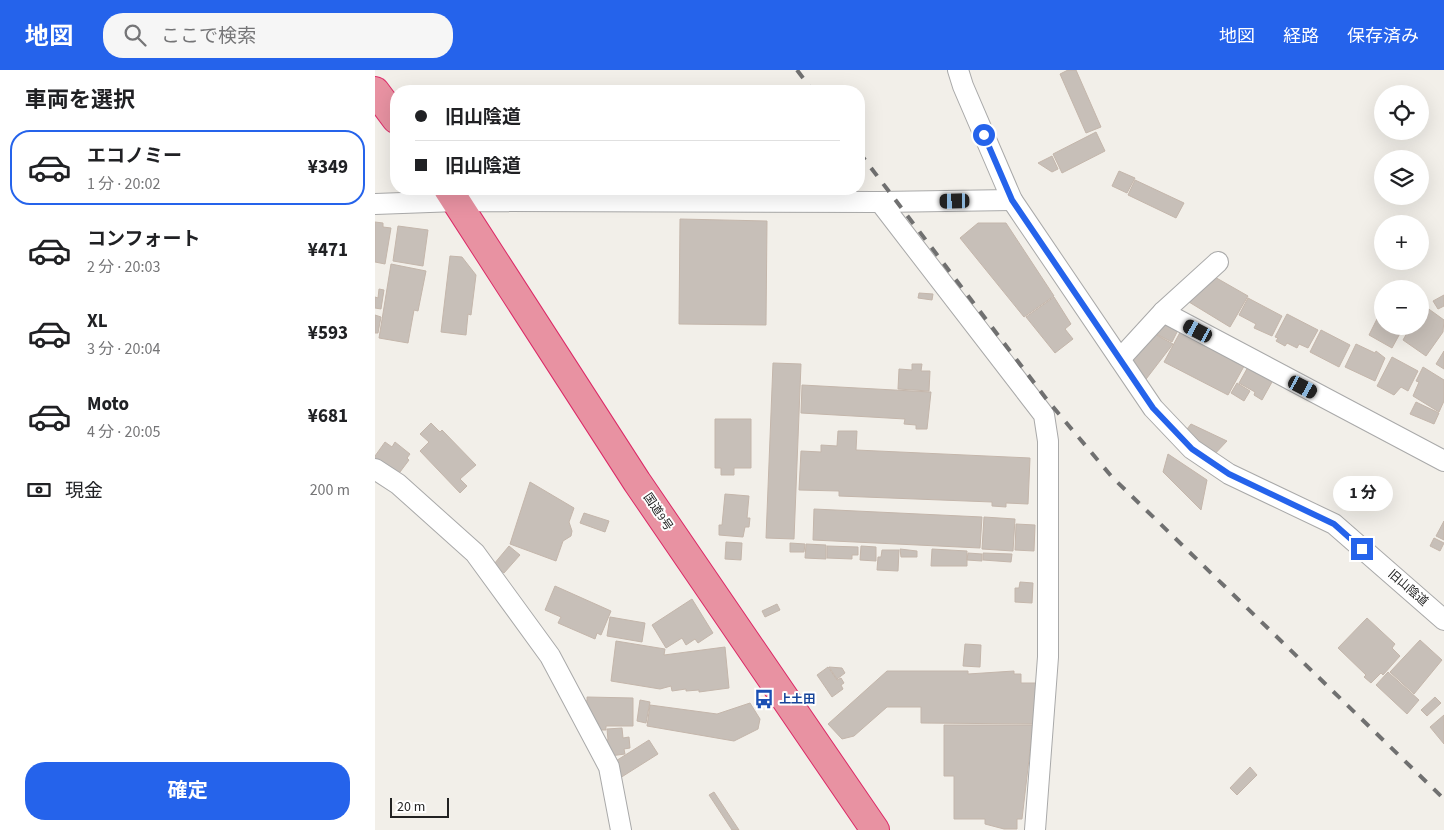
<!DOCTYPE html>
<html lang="ja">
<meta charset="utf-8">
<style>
body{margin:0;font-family:"Source Sans 3","Noto Sans JP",sans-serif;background:#f6f6f6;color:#202124;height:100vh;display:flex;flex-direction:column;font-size:19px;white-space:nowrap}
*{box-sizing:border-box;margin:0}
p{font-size:16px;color:#757577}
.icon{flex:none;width:28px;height:28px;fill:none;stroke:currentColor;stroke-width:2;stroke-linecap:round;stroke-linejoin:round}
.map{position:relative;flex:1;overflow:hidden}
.sheet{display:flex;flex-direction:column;background:#fff;width:375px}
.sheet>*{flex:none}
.hud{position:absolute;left:15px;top:15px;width:475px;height:110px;border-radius:20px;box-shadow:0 5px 20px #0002;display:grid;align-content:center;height:110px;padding:0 25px;background:#fff}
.tools{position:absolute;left:999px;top:15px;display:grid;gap:10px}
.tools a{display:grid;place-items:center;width:55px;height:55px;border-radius:50%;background:#fff;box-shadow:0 5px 20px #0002;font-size:25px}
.scale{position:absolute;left:15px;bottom:12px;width:59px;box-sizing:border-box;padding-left:5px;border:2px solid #222;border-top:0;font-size:14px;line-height:18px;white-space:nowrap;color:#222;-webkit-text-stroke:4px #fff;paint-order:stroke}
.end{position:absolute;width:22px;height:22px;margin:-11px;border:6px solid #2563eb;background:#fff;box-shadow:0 0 0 2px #fff}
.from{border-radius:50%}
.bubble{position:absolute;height:35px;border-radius:18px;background:#fff;box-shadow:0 5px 20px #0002;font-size:16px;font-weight:700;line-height:35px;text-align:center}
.car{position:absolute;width:15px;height:30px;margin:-15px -8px;border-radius:6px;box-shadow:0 0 4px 1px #0007;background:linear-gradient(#222 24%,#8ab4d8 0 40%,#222 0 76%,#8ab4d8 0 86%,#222 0)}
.hud b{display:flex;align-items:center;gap:18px;height:48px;font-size:19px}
.hud b+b{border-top:1px solid #e0e0e0}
.hud i{width:12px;height:12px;background:#202124}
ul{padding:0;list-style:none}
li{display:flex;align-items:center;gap:15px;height:75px;margin:0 10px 8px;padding:0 15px;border:2px solid transparent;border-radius:20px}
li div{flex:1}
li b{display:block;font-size:19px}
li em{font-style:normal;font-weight:700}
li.on{border-color:#2563eb}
li>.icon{width:45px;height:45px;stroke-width:1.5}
h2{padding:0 25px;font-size:22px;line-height:60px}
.pay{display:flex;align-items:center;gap:12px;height:55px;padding:0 25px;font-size:19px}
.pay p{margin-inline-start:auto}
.cta{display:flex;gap:10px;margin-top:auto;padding:10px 25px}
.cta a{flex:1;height:58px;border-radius:20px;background:#2563eb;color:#fff;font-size:20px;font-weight:700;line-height:58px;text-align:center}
header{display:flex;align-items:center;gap:30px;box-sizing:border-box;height:70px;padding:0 25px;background:#2563eb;color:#fff}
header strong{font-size:24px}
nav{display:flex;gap:28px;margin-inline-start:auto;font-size:18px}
.search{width:350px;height:45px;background:#f6f6f6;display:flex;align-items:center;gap:12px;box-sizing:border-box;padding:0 18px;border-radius:20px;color:#757577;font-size:19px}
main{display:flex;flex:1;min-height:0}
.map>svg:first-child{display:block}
.building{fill:#c7bfb8;stroke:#c4b6ab}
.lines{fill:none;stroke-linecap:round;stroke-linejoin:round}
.minor-casing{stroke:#a9a9a9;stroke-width:22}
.highway-casing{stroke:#dc2a67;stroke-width:30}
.minor{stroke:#fff;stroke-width:20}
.highway{stroke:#e892a2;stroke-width:28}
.rail{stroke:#707070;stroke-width:4;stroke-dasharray:10 10;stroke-linecap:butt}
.route{stroke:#2563eb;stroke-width:6}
.labels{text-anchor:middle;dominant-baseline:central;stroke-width:4;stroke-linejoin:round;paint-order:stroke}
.street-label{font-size:12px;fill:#222;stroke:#fff}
.transit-label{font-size:12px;font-weight:bold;fill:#164399;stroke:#fff;text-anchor:start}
</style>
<header>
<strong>地図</strong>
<div class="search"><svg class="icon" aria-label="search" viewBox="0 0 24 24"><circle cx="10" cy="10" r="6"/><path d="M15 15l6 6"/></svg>ここで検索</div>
<nav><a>地図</a><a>経路</a><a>保存済み</a></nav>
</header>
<main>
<section class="sheet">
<h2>車両を選択</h2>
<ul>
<li class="on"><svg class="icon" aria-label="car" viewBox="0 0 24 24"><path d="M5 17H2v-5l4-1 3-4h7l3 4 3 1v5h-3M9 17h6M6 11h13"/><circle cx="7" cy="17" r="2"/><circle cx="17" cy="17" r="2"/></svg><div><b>エコノミー</b><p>1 分 · 20:02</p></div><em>¥349</em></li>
<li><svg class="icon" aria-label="car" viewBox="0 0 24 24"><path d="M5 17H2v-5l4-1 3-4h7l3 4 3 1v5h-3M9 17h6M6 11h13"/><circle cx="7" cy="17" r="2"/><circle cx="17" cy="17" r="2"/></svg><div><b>コンフォート</b><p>2 分 · 20:03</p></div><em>¥471</em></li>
<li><svg class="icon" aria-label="car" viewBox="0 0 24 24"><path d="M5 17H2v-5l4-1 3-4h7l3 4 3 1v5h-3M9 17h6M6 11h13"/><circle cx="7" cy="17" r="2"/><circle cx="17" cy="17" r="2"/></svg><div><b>XL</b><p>3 分 · 20:04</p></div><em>¥593</em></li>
<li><svg class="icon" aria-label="car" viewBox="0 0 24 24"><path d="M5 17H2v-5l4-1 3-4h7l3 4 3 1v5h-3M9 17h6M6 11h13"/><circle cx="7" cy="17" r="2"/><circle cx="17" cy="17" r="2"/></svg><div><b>Moto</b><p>4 分 · 20:05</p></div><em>¥681</em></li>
</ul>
<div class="pay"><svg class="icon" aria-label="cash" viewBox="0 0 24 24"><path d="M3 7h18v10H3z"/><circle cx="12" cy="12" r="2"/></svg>現金<p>200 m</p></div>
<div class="cta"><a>確定</a></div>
</section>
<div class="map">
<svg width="1069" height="760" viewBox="0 0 1069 760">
<rect width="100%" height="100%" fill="#f2efe9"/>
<g class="building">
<polygon points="693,0 701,0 726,57 711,63 685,4"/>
<polygon points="721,62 730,81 687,103 678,84"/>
<polygon points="677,86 683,99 677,102 663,93"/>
<polygon points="744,101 760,108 752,123 737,116"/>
<polygon points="760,110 809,133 801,148 753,125"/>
<polygon points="305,149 392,151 391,255 304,254"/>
<polygon points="0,152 8,153 8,157 16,158 10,194 0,192"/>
<polygon points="603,153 631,153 679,226 649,247 585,168"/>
<polygon points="23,156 53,160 48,196 18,191"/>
<polygon points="75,186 87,187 101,205 96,245 93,244 91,265 66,262"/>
<polygon points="16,194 51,201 43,241 39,240 33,273 4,268"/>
<polygon points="831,202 873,226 855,257 814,232"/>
<polygon points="4,219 9,220 6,239 0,238 0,227 3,228"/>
<polygon points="544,223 558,224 557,230 543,228"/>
<polygon points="1069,225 1069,236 1063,239 1058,231"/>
<polygon points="679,227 696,254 690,259 698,269 680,283 651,247"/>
<polygon points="873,228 907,246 897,266 879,258 881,254 864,245"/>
<polygon points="1051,237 1069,250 1068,262 1051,286 1028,270 1036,256 1045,256 1045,242 1048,238"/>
<polygon points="1006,241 1008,256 1029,256 1017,278 994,265"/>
<polygon points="912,244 943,260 933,278 924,274 922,278 912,273 910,276 901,271 903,268 900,267"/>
<polygon points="0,245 6,247 3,263 0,263"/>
<polygon points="789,245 806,254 797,272 779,263"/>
<polygon points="809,255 873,289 853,325 789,292"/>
<polygon points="946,260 975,275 964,297 935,282"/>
<polygon points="776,262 798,274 765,317 747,291"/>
<polygon points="981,274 1000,283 1001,281 1010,288 1000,311 970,297"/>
<polygon points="1069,281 1069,299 1061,294"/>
<polygon points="1017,287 1043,301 1033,321 1026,317 1019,325 1002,316"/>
<polygon points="878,288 889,307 897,312 887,330 879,325 880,322 864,313"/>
<polygon points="398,293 426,294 419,469 391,468"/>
<polygon points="537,294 547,294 546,301 555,301 554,321 523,319 524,299 537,300"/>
<polygon points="1048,297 1069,310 1069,331 1064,342 1038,326 1044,312 1041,311"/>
<polygon points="862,313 875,321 869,331 856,323"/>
<polygon points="427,315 556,322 552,359 541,359 541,355 529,354 530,349 426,343"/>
<polygon points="1041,332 1064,343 1059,354 1035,344"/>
<polygon points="340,349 376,349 376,398 359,398 359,405 346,405 346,398 340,398"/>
<polygon points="56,353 65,362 67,360 101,395 85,409 92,416 85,423 45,381 54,372 45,364"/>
<polygon points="816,354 852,371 836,388 809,363"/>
<polygon points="463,361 482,361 481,380 655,388 653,434 631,433 631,437 617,436 617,432 464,426 464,421 424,420 426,381 446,382 446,375 462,376"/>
<polygon points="10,372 17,377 20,372 35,384 32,388 34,390 22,406 0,389 0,386"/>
<polygon points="793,384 832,410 826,440 788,402"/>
<polygon points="155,412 199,438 194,452 197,461 196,466 188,471 181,491 135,474"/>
<polygon points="350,424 374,426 372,448 375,448 374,457 370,457 368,467 344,465 344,455 347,455"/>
<polygon points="439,439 607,447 605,478 438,470"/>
<polygon points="209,443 234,451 230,462 205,453"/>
<polygon points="609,447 640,449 638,481 607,479"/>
<polygon points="1069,451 1069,470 1061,466"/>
<polygon points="641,454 660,455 659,481 640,480"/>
<polygon points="1059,468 1069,473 1065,481 1055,476"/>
<polygon points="351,472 367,473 366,490 350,489"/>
<polygon points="415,473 430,474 429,482 415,482"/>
<polygon points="431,474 451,475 451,489 430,488"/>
<polygon points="134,476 145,485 129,503 119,494"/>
<polygon points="452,476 483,477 483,485 477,485 477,489 452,488"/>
<polygon points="486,476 501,477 501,491 485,490"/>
<polygon points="525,479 542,481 542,487 526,487"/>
<polygon points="557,479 592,481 592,496 556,496"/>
<polygon points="507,480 524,480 523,501 502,500 503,487 506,487"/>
<polygon points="593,483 607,484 607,491 592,490"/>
<polygon points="608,483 637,484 636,492 608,490"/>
<polygon points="645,512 658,513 657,533 640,532 640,518 644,518"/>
<polygon points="180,516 236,541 226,565 222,563 220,569 183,553 186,547 170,540"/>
<polygon points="317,529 338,563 323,573 320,569 311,575 307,568 291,578 277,555"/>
<polygon points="402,534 405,540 390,547 387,541"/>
<polygon points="235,547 270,553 267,572 232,566"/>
<polygon points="992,548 1020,574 1017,578 1025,586 1008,605 1006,603 996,613 989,607 991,605 963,578"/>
<polygon points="1045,570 1067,590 1039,624 1015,602"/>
<polygon points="241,571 290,579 289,585 350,577 354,618 324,622 324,620 311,621 311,619 297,621 296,616 285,619 236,611"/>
<polygon points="590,574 606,575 605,597 588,596"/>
<polygon points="453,597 462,610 466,608 469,613 466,615 468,619 457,627 442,605"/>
<polygon points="454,597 467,598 470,603 462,609"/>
<polygon points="512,601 593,601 593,604 639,601 639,604 646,604 646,613 662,613 658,654 546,653 546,637 512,637 479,666 467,669 453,654"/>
<polygon points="1013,602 1044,630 1032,644 1001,615"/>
<polygon points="212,627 258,628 258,656 231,656 231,660 223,660 223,653 217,653 202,631 212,631"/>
<polygon points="1060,627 1066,633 1052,646 1046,640"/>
<polygon points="265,630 275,632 271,653 262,651"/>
<polygon points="375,633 385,649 383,659 359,671 272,656 275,635 342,644"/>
<polygon points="1069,645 1069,674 1055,657"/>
<polygon points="569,655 658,655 647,749 642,749 642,759 629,759 610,754 610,749 579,749 579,706 569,706"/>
<polygon points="247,658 248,668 254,667 255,678 249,679 250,684 235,686 228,670 233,670 232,659"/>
<polygon points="274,670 283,684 245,708 236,694"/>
<polygon points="875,697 882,705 862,725 855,718"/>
<polygon points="339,722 364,760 357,760 334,725"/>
</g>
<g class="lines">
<defs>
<g id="minor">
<polyline points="583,0 588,16 637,130 778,338 817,379 854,404 959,454 1069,550"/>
<polyline points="505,132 669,345 673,371 673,587 660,760"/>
<polyline points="0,134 82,131 505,132 637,130"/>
<polyline points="788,242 1069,391"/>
<polyline points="745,289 788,242 843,192"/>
<polyline points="0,399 23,414 100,483 175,586 234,697 246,760"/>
</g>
<g id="highway">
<polyline points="0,21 21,49"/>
<polyline points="73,119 262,412 500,760"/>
</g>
</defs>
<use href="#minor" class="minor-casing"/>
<use href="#highway" class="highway-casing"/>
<use href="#minor" class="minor"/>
<use href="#highway" class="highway"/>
<g class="rail">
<polyline points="422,0 438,21"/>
<polyline points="484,82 673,331 737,407 1069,729"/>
</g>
</g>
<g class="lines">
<polyline class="route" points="609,65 637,130 778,338 817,379 854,404 959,454 987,479"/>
</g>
<defs>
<symbol id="bus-bare" viewBox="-9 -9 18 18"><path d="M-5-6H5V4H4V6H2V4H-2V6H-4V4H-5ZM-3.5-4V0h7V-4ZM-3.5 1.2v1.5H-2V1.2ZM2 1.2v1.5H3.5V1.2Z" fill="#1a4fb4" stroke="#fff" stroke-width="2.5" paint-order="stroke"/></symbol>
</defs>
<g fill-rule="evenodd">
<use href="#bus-bare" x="375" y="615" width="28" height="28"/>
</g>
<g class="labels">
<g class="street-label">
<text transform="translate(283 442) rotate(56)">国道9号</text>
<text transform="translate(1033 518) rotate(41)">旧山陰道</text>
</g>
<g class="transit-label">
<text x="404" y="629">上土田</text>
</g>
</g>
</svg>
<div class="tools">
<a><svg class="icon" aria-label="locate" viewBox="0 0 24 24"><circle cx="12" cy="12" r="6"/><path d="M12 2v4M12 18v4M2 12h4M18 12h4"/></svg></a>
<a><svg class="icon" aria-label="layers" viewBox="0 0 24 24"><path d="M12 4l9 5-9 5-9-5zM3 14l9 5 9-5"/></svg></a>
<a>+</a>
<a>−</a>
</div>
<div class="scale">20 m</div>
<i class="end from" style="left:609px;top:65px"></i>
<i class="end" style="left:987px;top:479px"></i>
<div class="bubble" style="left:958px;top:406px;width:60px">1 分</div>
<i class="car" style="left:580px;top:131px;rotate:269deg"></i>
<i class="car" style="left:823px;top:261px;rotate:298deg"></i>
<i class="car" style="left:928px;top:317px;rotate:118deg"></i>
<div class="hud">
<b><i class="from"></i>旧山陰道</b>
<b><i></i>旧山陰道</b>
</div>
</div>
</main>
